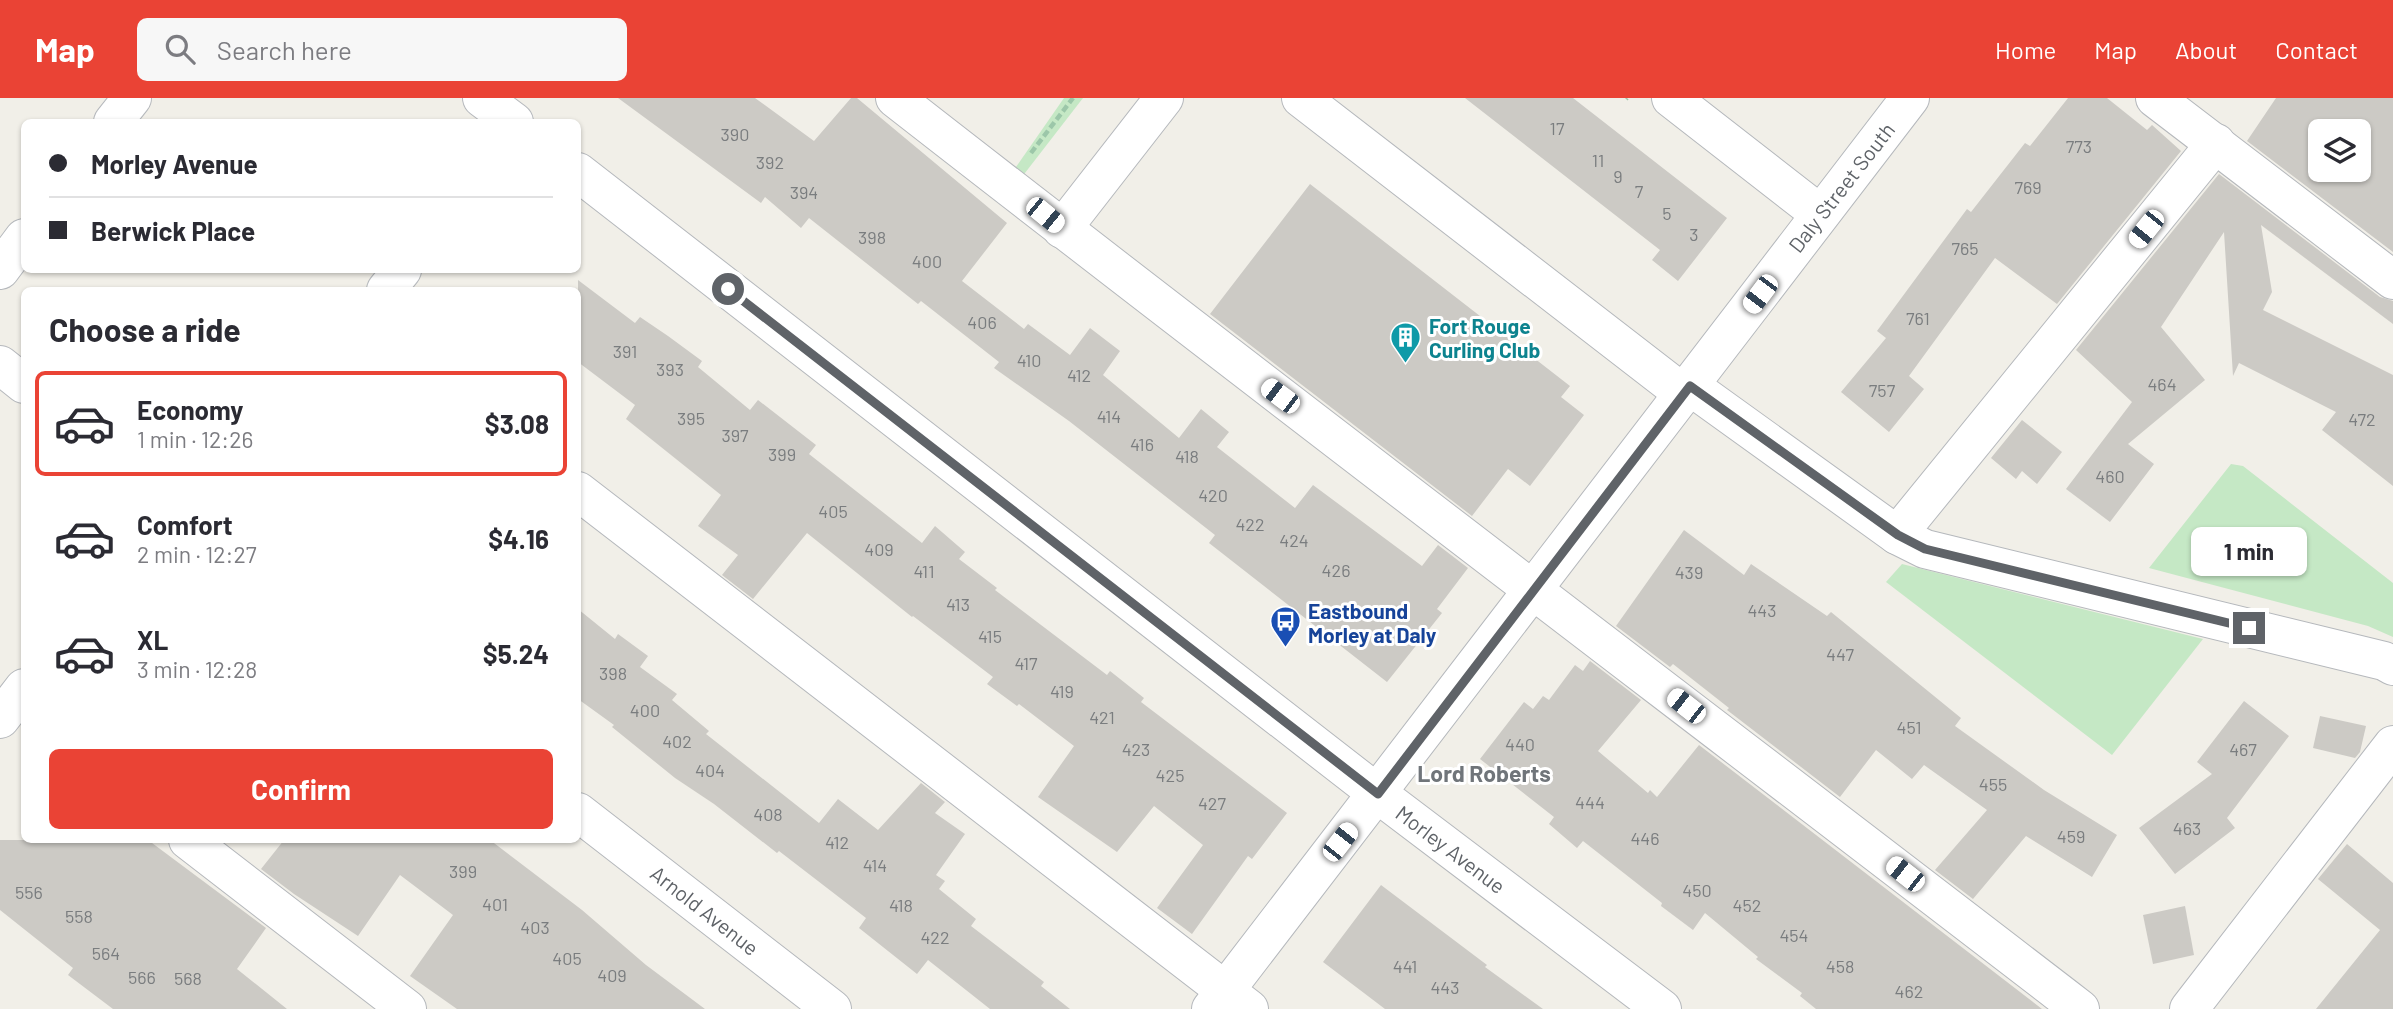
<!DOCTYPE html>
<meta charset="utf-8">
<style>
body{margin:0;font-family:Barlow,sans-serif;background:#f7f7f7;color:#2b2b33;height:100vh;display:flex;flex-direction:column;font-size:26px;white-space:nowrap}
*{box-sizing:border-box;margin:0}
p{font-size:23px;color:#7c7c81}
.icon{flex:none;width:38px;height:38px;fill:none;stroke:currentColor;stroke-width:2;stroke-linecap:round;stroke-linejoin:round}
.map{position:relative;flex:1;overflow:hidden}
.side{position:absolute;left:21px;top:189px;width:560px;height:556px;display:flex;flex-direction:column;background:#fff;border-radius:10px;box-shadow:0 2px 5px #0004}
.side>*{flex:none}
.hud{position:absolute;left:21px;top:21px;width:560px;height:154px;border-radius:10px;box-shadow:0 2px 5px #0004;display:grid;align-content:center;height:154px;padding:0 28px;background:#fff}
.fabs{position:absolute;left:2308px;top:21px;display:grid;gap:14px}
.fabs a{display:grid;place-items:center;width:63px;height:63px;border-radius:10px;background:#fff;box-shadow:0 2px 5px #0004;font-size:35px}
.end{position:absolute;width:32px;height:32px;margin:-16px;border:9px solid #5f6368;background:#fff;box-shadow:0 0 0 4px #fff}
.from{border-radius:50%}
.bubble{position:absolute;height:49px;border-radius:10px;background:#fff;box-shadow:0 2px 5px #0004;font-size:23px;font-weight:700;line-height:49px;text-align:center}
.car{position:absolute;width:21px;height:42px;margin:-21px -10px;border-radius:9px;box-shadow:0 0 5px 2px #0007;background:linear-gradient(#fff 24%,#345 0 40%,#fff 0 76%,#345 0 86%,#fff 0)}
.hud b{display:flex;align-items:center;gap:24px;height:66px;font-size:26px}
.hud b+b{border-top:2px solid #e1e1e2}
.hud i{width:18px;height:18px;background:#2b2b33}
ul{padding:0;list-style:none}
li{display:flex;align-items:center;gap:21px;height:105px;margin:0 14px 10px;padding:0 14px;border:4px solid transparent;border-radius:10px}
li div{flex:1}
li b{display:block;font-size:26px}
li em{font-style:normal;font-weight:700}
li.active{border-color:#ea4335}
li>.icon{width:63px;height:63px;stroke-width:1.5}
h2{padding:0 28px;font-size:32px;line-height:84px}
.cta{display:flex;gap:14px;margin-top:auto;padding:14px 28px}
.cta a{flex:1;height:80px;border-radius:10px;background:#ea4335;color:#fff;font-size:28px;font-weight:700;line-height:80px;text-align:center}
header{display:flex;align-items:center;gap:42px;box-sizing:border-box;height:98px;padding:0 35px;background:#ea4335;color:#fff}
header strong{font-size:33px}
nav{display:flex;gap:38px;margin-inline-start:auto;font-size:24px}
.search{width:490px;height:63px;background:#f7f7f7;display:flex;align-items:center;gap:18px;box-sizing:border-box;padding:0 24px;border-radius:10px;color:#7c7c81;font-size:26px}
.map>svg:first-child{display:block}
.green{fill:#c5e8c5}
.building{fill:#cccac5;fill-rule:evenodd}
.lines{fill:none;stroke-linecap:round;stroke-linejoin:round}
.minor-casing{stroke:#b5b8bc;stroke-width:40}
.path{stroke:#9cc7a9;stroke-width:4.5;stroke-dasharray:7 3.5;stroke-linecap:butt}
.minor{stroke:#fff;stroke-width:38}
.route{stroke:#5f6368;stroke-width:9}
.labels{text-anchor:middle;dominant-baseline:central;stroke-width:6;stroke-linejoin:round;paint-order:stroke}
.number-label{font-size:18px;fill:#7a7d7f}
.street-label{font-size:21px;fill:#5f6368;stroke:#fff}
.culture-label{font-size:21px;font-weight:bold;fill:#0d838f;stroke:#fff;text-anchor:start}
.transit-label{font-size:21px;font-weight:bold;fill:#164399;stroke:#fff;text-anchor:start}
.neighbourhood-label{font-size:23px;font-weight:bold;fill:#70757a;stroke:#fff}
</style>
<header>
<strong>Map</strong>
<div class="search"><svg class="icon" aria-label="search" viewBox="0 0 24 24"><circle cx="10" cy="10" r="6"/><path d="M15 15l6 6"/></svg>Search here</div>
<nav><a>Home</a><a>Map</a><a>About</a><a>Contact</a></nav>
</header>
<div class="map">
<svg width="2393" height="911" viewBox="0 0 2393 911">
<rect width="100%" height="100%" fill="#f1efe8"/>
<g class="green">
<polygon points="1064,0 1083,0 1018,84 1009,79"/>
<polygon points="2231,366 2243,368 2393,485 2393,539 2368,528 2149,470"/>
<polygon points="1902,466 2203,541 2112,657 1886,484"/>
</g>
<g class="building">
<polygon points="618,0 755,0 814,43 851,0 857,0 1007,125 962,183 1024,231 1028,226 1070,257 1090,230 1120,253 1103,277 1179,340 1201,311 1229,334 1217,349 1295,410 1313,387 1422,468 1438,447 1468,470 1437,511 1442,515 1387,584 1209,445 1215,437 1069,323 994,270 999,264 921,203 918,206 809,120 801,130 765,99 761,105"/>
<polygon points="1465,0 1573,0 1727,120 1678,183 1652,162 1660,152"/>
<polygon points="2068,0 2107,0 2147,32 2152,27 2181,53 2057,206 1995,160 1909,278 1924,291 1889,334 1841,294 1886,240 1877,233 1967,111 1971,114 2025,45 2030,48"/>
<path d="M2276,0H2393V154L2247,43ZM2320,33H2359V72H2320Z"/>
<polygon points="2219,76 2380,199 2393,203 2393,226 2261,127 2272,194 2263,212 2393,277 2393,388 2322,332 2336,314 2239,265 2233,278 2224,134 2161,229 2205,282 2128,346 2154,366 2110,424 2066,391 2132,304 2076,252"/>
<polygon points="1310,86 1570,288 1561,299 1584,317 1530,388 1508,371 1472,418 1210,216"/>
<polygon points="578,182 635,225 640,219 668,238 702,263 698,269 750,312 758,302 816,347 809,356 922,445 935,428 965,454 959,461 997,490 995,492 1107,577 1110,573 1144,600 1141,604 1287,715 1252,761 1248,758 1192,836 1157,810 1203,747 1154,708 1117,754 1038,699 1074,648 1019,606 1017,608 987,586 993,579 913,518 912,519 807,435 753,501 722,477 738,457 698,428 721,397 626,321 635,307 578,264"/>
<polygon points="2022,322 2062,354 2037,386 2022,373 2016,381 1991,360"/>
<polygon points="1684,432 1744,477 1751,466 1827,518 1831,514 1961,620 1955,628 2044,692 2117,737 2092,779 2026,738 1973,801 1935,772 1987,712 1924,667 1912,681 1876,652 1840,699 1727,612 1729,610 1673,566 1670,569 1616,528"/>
<polygon points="578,511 615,541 618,536 648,558 640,569 677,596 672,602 709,633 706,636 819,725 838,701 878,732 921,685 945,704 935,715 965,736 936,777 945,783 939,791 976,821 971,828 1044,884 1041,888 1070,911 990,911 928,862 917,876 859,830 866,820 779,753 777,755 714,706 675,680 612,629 614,627 578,601"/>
<polygon points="1590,563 1641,602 1598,653 1648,695 1650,692 1657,699 1699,647 2042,911 1816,911 1800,898 1802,895 1756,861 1758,859 1705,815 1693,832 1661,808 1662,805 1583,743 1577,750 1549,726 1554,719 1480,661 1524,604 1533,611 1543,598 1549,602 1575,567 1583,573"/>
<polygon points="2244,603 2289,638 2227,720 2235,730 2175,776 2139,730 2212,676 2197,664"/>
<polygon points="2320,618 2366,628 2360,654 2355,660 2313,650"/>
<polygon points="0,742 148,742 266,830 237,871 287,911 113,911 68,877 73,870 0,812"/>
<polygon points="284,742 490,742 582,812 646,867 705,911 457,911 410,878 453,817 400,777 358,838 294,796 261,771"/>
<polygon points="2347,746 2393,785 2393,911 2316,911 2380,832 2318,781"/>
<polygon points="1381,787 1487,867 1485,869 1543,911 1385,911 1360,892 1323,864"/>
<polygon points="2185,808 2194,857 2153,866 2143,817"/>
</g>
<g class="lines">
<defs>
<g id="minor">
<polyline points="482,0 514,24"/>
<path d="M895,0C1288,307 1685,607 2080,911"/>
<polyline points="1301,0 1684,296"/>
<polyline points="1671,0 1820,116"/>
<polyline points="2155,0 2393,182"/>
<polyline points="113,24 132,0"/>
<polyline points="578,74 1378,696 1662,911"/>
<polyline points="1062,131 1164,0"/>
<polyline points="0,172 24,140"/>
<polyline points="386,192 402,172"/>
<polyline points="0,267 24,286"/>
<polyline points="1690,288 1897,437 1925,451 2384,563 2393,568"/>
<polyline points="578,393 1249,911"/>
<polyline points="1897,437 2216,45"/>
<polyline points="0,621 24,590"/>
<polyline points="578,714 832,911"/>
<polyline points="188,742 407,911"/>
<polyline points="1211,911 1910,0"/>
<polyline points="2189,911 2393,647"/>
</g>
</defs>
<use href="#minor" class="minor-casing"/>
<g class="path">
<polyline points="1626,1 1627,0"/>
<polyline points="1031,55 1073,0"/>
</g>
<use href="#minor" class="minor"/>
</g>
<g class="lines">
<polyline class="route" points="728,191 1378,696 1690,288 1898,437 1925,451 2249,530"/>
</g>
<defs>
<symbol id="building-pin" viewBox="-11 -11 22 30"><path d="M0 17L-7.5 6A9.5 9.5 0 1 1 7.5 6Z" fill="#0f9aa8" stroke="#fff"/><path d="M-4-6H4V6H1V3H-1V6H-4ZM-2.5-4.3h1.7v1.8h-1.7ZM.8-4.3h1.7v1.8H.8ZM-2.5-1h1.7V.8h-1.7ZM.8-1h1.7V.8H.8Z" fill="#fff"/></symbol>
<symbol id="bus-pin" viewBox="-11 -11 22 30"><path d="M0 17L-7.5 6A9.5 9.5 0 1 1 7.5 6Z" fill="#1a4fb4" stroke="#fff"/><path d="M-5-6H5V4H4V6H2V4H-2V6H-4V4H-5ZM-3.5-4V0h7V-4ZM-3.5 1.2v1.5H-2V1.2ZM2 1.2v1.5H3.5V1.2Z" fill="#fff"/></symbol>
</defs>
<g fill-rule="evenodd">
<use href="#building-pin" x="1388" y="222" width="35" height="47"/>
<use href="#bus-pin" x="1268" y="506" width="35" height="47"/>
</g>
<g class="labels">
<g class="number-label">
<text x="1557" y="30">17</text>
<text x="735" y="36">390</text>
<text x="2079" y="48">773</text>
<text x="1598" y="62">11</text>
<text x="770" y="64">392</text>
<text x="1618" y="78">9</text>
<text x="2028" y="89">769</text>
<text x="1639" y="93">7</text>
<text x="804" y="94">394</text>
<text x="1667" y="115">5</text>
<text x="1694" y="136">3</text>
<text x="872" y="139">398</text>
<text x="1965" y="150">765</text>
<text x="927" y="163">400</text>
<text x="1918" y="220">761</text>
<text x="982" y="224">406</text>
<text x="625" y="253">391</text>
<text x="1029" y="262">410</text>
<text x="670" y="271">393</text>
<text x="1079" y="277">412</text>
<text x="2162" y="286">464</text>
<text x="1882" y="292">757</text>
<text x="1109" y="318">414</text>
<text x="691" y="320">395</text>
<text x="2362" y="321">472</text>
<text x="735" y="337">397</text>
<text x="1142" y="346">416</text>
<text x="782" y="356">399</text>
<text x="1187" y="358">418</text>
<text x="2110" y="378">460</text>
<text x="1213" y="397">420</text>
<text x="833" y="413">405</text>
<text x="1250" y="426">422</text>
<text x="1294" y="442">424</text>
<text x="879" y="451">409</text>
<text x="1336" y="472">426</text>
<text x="924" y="473">411</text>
<text x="1689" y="474">439</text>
<text x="958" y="506">413</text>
<text x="1762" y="512">443</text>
<text x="990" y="538">415</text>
<text x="1840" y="556">447</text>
<text x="1026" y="565">417</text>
<text x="613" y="575">398</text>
<text x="1062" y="593">419</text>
<text x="645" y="612">400</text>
<text x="1102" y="619">421</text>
<text x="1909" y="629">451</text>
<text x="677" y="643">402</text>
<text x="1520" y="646">440</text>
<text x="1136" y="651">423</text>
<text x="2243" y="651">467</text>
<text x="710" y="672">404</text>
<text x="1170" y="677">425</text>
<text x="1993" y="686">455</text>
<text x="1590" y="704">444</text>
<text x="1212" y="705">427</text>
<text x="768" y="716">408</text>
<text x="2187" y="730">463</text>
<text x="2071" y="738">459</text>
<text x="1645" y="740">446</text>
<text x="837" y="744">412</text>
<text x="875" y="767">414</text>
<text x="463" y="773">399</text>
<text x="1697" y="792">450</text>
<text x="29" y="794">556</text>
<text x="495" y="806">401</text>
<text x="901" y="807">418</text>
<text x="1747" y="807">452</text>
<text x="79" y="818">558</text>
<text x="535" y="829">403</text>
<text x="1794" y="837">454</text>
<text x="935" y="839">422</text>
<text x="106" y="855">564</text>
<text x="567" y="860">405</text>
<text x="1405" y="868">441</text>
<text x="1840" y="868">458</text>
<text x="612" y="877">409</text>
<text x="142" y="879">566</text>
<text x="188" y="880">568</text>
<text x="1445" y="889">443</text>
<text x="1909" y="893">462</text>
</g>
<g class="street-label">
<text transform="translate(1841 89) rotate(-52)">Daly Street South</text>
<text transform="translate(1451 751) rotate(37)">Morley Avenue</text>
<text transform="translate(705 812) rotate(38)">Arnold Avenue</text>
</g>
<g class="culture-label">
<text x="1429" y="227">Fort Rouge<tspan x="1429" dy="24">Curling Club</tspan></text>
</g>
<g class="transit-label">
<text x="1308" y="512">Eastbound<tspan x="1308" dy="24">Morley at Daly</tspan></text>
</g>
<g class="neighbourhood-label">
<text x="1484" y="675">Lord Roberts</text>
</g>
</g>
</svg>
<div class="fabs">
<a><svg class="icon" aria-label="layers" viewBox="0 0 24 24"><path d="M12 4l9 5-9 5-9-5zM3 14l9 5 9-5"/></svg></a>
</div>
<i class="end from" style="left:728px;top:191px"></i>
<i class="end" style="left:2249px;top:530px"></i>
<div class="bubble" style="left:2191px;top:429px;width:116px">1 min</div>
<i class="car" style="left:1045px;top:117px;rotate:129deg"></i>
<i class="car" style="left:2146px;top:131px;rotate:219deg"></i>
<i class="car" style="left:1760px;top:196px;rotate:217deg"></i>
<i class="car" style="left:1280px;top:298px;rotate:307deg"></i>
<i class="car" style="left:1686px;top:608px;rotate:308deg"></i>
<i class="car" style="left:1340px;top:744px;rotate:38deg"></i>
<i class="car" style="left:1905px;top:776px;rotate:308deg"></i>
<div class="hud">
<b><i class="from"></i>Morley Avenue</b>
<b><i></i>Berwick Place</b>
</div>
<section class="side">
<h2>Choose a ride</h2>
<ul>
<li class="active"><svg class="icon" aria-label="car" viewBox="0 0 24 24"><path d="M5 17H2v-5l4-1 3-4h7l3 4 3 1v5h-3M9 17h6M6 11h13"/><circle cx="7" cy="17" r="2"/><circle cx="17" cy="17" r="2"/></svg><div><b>Economy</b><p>1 min · 12:26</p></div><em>$3.08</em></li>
<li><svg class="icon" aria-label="car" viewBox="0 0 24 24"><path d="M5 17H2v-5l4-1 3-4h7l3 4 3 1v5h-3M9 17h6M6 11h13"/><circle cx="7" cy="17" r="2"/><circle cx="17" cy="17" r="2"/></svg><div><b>Comfort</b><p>2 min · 12:27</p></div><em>$4.16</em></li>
<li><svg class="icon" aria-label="car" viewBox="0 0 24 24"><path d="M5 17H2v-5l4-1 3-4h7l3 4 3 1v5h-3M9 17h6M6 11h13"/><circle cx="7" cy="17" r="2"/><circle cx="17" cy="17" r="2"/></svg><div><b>XL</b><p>3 min · 12:28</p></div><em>$5.24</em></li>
</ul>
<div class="cta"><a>Confirm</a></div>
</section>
</div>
